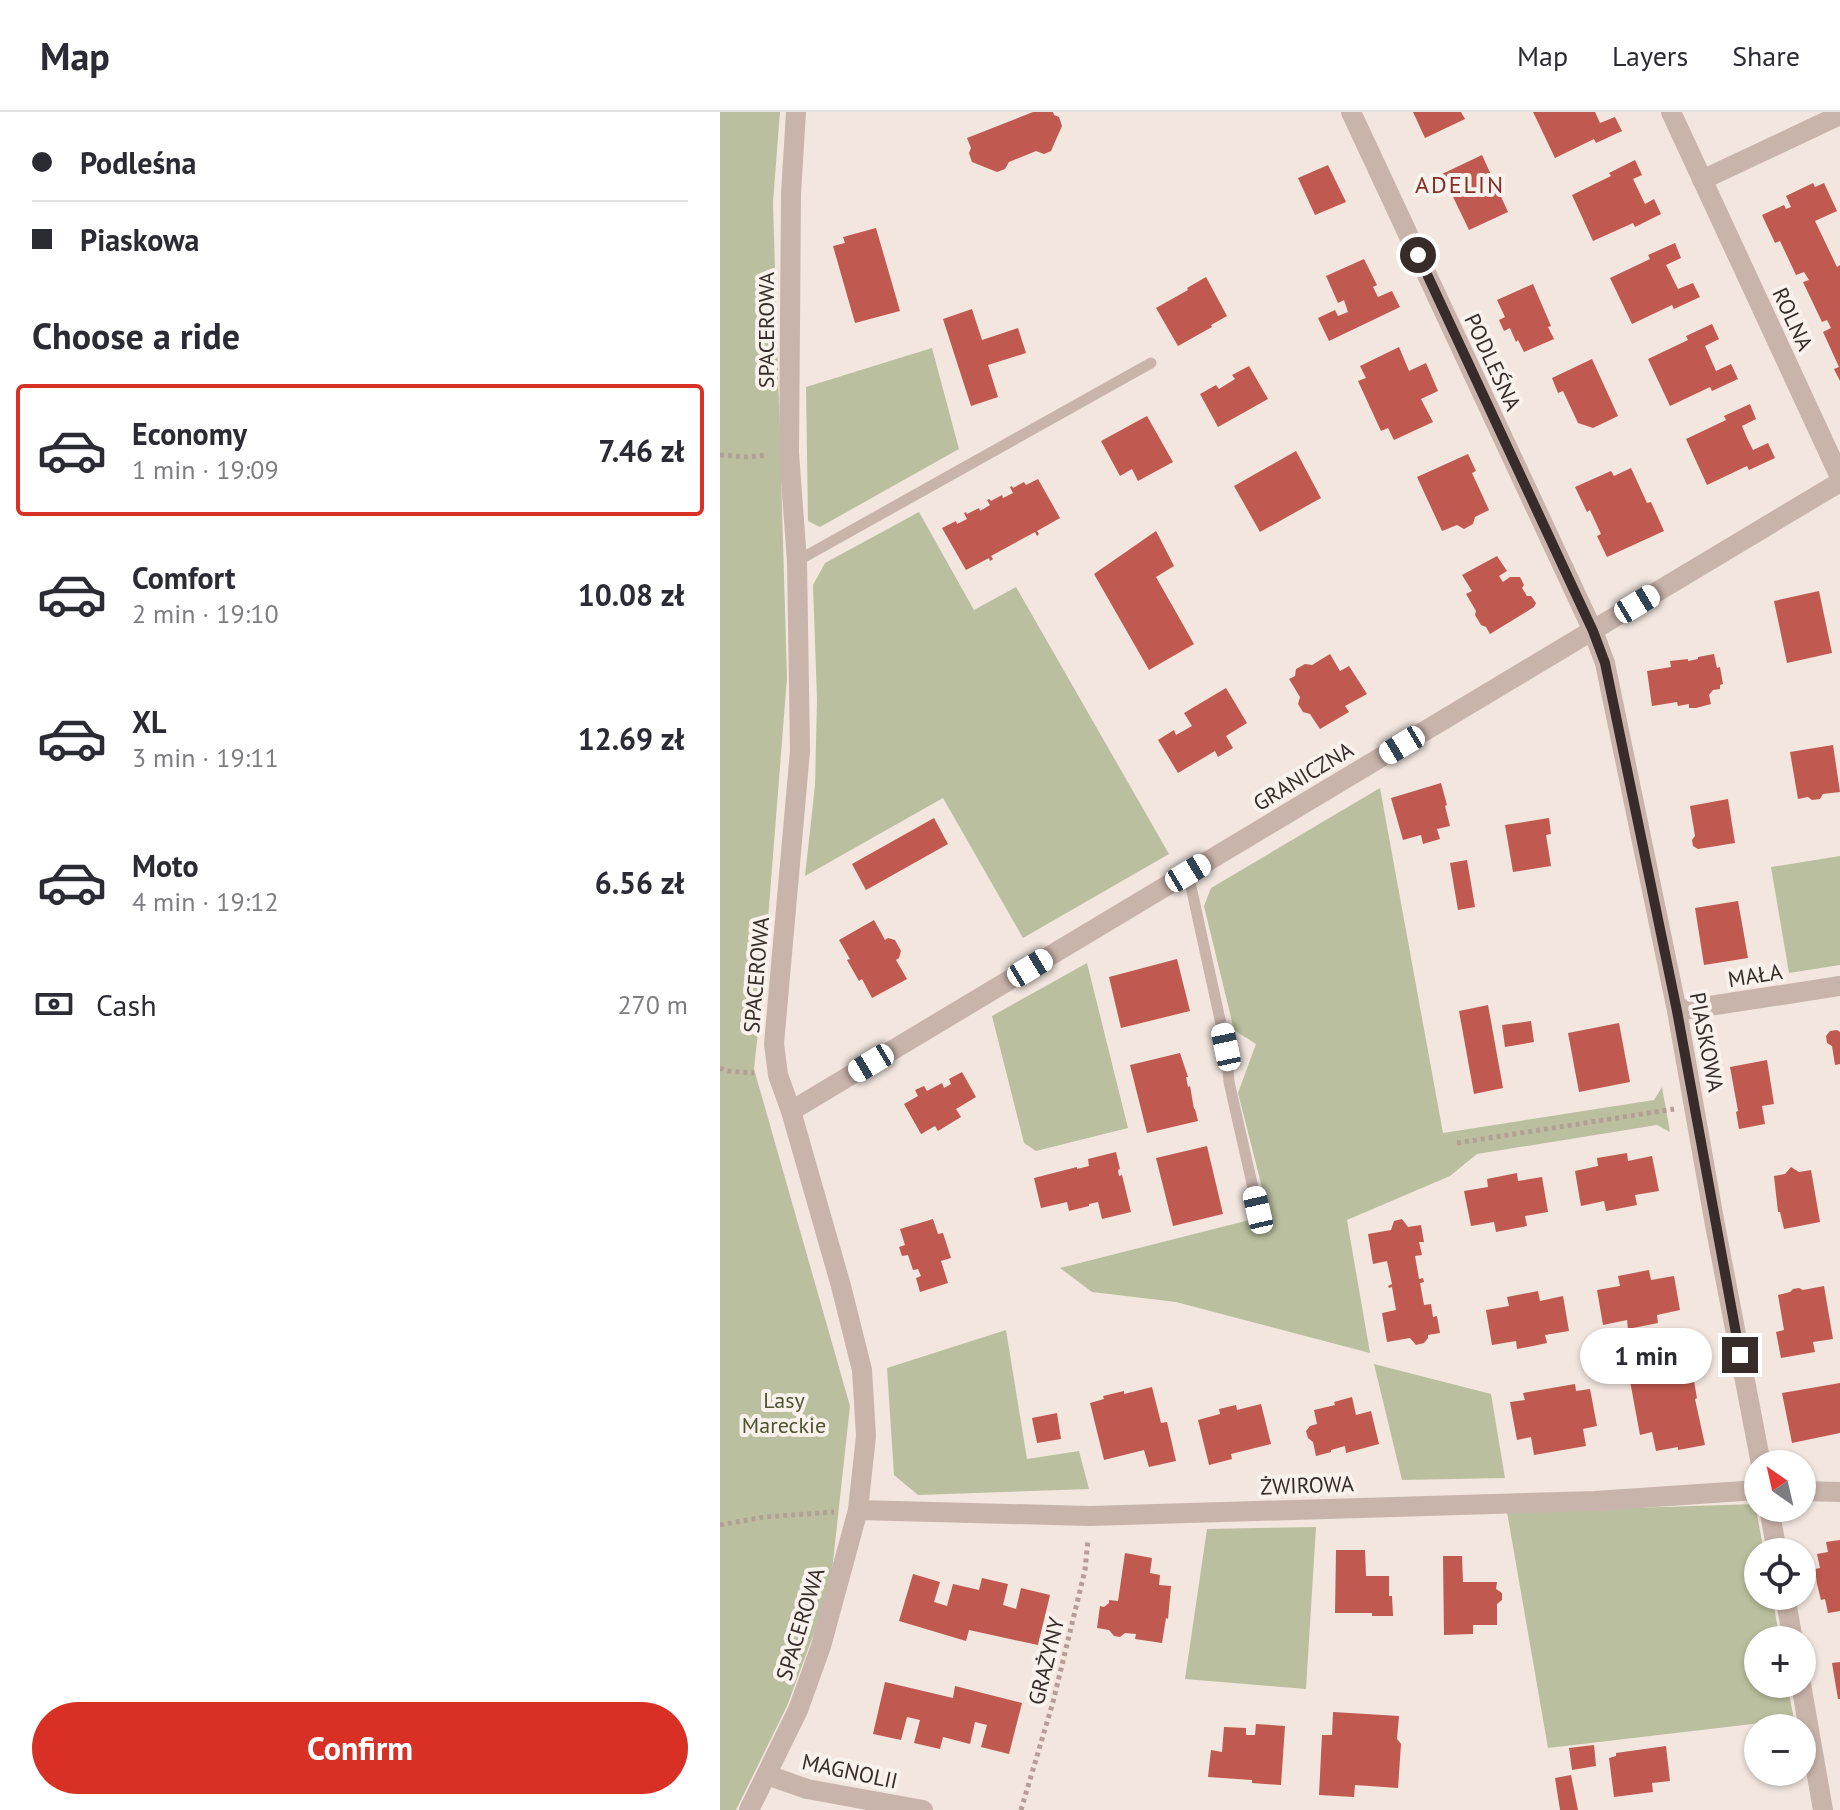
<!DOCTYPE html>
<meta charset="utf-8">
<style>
body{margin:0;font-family:"PT Sans",sans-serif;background:#f2f2f3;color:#2b2b33;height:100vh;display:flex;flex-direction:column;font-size:30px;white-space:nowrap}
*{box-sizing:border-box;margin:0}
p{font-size:26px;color:#7c7c81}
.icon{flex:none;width:44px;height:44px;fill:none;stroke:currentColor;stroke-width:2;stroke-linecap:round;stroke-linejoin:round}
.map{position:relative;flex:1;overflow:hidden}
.side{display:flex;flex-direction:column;background:#fff;width:720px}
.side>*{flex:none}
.top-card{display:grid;align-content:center;height:176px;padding:0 32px;background:#fff}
.needle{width:52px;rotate:326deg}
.controls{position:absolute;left:1024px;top:1338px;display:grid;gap:16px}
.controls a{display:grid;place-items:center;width:72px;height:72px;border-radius:50%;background:#fff;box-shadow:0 2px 6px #0004;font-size:40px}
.end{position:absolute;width:36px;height:36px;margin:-18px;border:10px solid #382c2a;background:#fff;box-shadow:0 0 0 4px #fff}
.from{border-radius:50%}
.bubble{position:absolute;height:56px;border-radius:28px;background:#fff;box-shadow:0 2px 6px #0004;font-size:26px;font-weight:800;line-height:56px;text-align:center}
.car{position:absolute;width:24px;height:48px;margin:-24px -12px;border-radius:10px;box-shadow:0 0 6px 2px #0007;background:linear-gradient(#fff 24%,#345 0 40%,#fff 0 76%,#345 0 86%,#fff 0)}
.top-card b{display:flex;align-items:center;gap:28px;height:76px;font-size:30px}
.top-card b+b{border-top:2px solid #e1e1e2}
.top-card i{width:20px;height:20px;background:#2b2b33}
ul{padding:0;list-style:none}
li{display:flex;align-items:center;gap:24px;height:132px;margin:0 16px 12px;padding:0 16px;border:4px solid transparent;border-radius:8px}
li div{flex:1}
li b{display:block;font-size:30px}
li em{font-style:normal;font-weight:800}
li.on{border-color:#d93025}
li>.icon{width:72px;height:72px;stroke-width:1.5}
h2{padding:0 32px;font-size:36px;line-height:96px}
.pay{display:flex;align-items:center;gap:20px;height:88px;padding:0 32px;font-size:30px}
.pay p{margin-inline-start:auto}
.cta{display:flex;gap:16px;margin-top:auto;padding:16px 32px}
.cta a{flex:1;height:92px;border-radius:48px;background:#d93025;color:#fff;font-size:32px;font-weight:800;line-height:92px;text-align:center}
header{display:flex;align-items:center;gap:48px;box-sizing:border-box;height:112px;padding:0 40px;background:#fff;border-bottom:2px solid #e1e1e2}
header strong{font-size:38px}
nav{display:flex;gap:44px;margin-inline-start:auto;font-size:28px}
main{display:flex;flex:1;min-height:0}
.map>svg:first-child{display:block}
.green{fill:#bac09f}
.building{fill:#c0594f}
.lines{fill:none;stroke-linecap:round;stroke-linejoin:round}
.path{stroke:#b59e95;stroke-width:5;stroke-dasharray:4 4;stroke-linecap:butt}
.lane{stroke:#c9b4ab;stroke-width:11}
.street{stroke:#c9b4ab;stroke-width:20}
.route{stroke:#382c2a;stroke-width:10}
.labels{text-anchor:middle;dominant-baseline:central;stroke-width:8;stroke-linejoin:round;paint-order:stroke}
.street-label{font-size:22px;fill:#382c2a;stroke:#f9f1eb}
.park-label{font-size:22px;fill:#4d552f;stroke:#f9f1eb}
.neighbourhood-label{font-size:24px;letter-spacing:2px;fill:#832f27;stroke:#f9f1eb}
</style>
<header>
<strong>Map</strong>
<nav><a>Map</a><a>Layers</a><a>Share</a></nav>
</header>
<main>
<section class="side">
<div class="top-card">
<b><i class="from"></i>Podleśna</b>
<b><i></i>Piaskowa</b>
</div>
<h2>Choose a ride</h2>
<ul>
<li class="on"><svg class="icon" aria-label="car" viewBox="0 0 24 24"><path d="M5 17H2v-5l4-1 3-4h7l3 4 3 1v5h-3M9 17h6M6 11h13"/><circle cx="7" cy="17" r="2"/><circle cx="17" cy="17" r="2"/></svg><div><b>Economy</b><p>1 min · 19:09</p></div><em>7.46 zł</em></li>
<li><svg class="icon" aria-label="car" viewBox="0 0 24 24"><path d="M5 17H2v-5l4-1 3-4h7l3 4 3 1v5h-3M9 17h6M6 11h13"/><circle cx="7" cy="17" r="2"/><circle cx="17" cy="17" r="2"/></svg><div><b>Comfort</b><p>2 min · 19:10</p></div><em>10.08 zł</em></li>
<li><svg class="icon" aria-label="car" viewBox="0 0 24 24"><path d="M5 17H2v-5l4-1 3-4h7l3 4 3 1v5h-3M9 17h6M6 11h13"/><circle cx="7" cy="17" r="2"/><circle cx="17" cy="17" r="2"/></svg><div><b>XL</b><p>3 min · 19:11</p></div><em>12.69 zł</em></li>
<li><svg class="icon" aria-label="car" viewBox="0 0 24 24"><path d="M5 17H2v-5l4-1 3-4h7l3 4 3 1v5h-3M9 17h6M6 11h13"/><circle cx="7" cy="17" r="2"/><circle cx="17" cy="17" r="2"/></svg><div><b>Moto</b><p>4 min · 19:12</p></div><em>6.56 zł</em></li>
</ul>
<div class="pay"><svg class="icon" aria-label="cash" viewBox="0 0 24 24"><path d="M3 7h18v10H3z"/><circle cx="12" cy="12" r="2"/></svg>Cash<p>270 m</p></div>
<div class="cta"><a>Confirm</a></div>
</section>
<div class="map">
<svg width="1120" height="1698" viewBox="0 0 1120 1698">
<rect width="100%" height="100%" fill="#f2e6df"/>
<g class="green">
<polygon points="0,0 60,0 53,90 67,566 42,883 34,957 130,1294 112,1459 96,1516 67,1594 16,1698 0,1698"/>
<polygon points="212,236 239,337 100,415 88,409 86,275"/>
<polygon points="199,400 254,498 296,475 449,742 303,826 223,686 85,764 95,673 97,588 93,473 105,451"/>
<polygon points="660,676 723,1021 934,988 942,975 950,1020 937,1013 757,1042 730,1064 627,1108 650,1241 456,1190 372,1180 340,1156 549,1103 518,981 536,932 514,918 484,794 491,776"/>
<polygon points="1120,744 1120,853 1069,861 1051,755"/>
<polygon points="367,851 408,1016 316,1039 304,1031 272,904"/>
<polygon points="286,1218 307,1347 359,1339 369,1377 198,1383 174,1363 167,1256"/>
<polygon points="654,1252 771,1282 785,1366 682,1368"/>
<polygon points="1035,1392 1044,1440 1038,1440 1038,1484 1052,1484 1060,1528 1038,1528 1038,1572 1067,1572 1074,1607 828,1636 787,1400"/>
<polygon points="596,1415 586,1577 465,1567 487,1417"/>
</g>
<g class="building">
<polygon points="313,0 333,0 334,3 339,5 342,14 331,39 324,42 316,39 289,50 285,57 277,60 252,50 249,41 251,36 247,26"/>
<polygon points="693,0 741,0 745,7 705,26"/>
<polygon points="813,0 875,0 880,11 895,5 902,19 876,31 874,27 835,46"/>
<polygon points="762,43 788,100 749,118 722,62"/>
<polygon points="915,48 922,63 913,67 925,92 934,87 941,102 915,115 913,111 873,129 852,83 891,64 889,61"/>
<polygon points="608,53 626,90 595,103 578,66"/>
<polygon points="1093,71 1095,75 1104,71 1117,99 1095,109 1117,155 1120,153 1120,269 1114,257 1119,255 1103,220 1111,216 1107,208 1102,210 1083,170 1089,168 1084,160 1076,163 1060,129 1055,131 1042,103 1064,93 1066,97 1071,95 1066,84"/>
<polygon points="156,116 180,199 135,211 113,134 125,131 123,125"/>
<polygon points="955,131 961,146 946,153 958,177 973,171 980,185 954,197 952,193 912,212 890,166 930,147 928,143"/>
<polygon points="644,147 657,173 653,175 658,185 672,179 680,195 609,229 598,206 615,198 618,204 628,200 624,188 618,191 606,164"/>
<polygon points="486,165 507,204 491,213 492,215 458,234 436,196 468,178 467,176"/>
<polygon points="813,172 831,214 828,215 834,227 804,240 798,228 796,230 790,216 784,219 779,208 785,205 777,188"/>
<polygon points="252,197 262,228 298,216 306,241 268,253 278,285 251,294 223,207"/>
<polygon points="992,212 999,227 985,234 996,259 1011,252 1018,267 992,279 990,275 950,294 928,247 968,228 966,224"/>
<polygon points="679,235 689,259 706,251 718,279 701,287 713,310 674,328 668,316 661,319 638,269 646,266 640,254"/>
<polygon points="872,247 898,304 873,316 858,311 843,279 838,281 832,266"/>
<polygon points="529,254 548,287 498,315 480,282 496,273 499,277 515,267 512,263"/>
<polygon points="1030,292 1036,307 1022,314 1027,326 1033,338 1048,331 1055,346 1029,358 1027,354 987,373 966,327 1006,308 1004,304"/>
<polygon points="427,304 453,350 418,369 412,357 400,364 381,329"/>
<polygon points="576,339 601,386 540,420 514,374"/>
<polygon points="748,342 756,359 752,361 769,398 755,405 753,412 744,417 737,413 722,419 697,365"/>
<polygon points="911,356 927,391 931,390 944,419 887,445 877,424 881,422 870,398 867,400 855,375 891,359 894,364"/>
<polygon points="318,367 340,406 317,419 319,422 317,424 315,420 271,444 273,447 270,449 269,446 246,458 222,416 236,409 237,412 247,407 244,401 246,400 247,402 259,396 260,399 270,393 267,388 269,387 271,389 282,383 283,386 293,381 290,375 292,374 293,376 304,370 306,373"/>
<polygon points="436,419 454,454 436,465 474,532 429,558 374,462"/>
<polygon points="777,444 787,459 779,464 783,470 790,465 800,465 804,473 802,476 807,484 811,484 816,491 814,495 770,522 766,515 761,513 755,503 756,499 746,482 752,479 742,463"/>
<polygon points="1099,479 1112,541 1067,551 1054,489"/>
<polygon points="610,542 620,559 629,554 647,582 625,594 629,600 600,617 590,602 583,600 578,592 580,585 569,567 575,564 576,557 585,552 592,553"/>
<polygon points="994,542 997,556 1000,555 1003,572 1000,573 1000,577 993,578 989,583 991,592 976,596 969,596 969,592 958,594 957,590 932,594 927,559 951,555 950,549 968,547 968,549 978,547 978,545"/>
<polygon points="506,576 527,611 506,624 513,636 498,645 495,639 458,661 438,628 454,618 456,623 472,614 464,601"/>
<polygon points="1113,633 1120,680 1103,682 1100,687 1092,688 1088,685 1078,687 1070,640"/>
<polygon points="721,671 727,693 725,694 730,714 717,717 720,727 703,732 701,723 683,728 671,686"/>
<polygon points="1008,687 1015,731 978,737 973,734 972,728 975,724 970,694"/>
<polygon points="214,706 228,732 146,778 132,752"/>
<polygon points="829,706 831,722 826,723 831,754 793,760 785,713"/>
<polygon points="747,748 755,795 738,798 730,751"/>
<polygon points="1018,789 1028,846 984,853 975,796"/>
<polygon points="154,808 165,828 168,826 175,828 181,839 179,846 176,848 187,867 152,886 142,867 139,869 127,848 130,847 119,828"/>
<polygon points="457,847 470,899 401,916 389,865"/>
<polygon points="768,893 783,976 754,982 739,899"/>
<polygon points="811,909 814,930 785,935 782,913"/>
<polygon points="899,911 910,970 859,980 848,921"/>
<polygon points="1117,918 1120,920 1120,952 1115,953 1112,934 1107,931 1106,924 1110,919"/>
<polygon points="460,941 468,965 466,965 468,975 470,974 474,997 475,997 478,1009 427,1021 410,953"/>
<polygon points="1047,948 1054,992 1042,994 1045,1012 1019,1017 1016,1000 1018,999 1010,955"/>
<polygon points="242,960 256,985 236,997 241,1005 218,1019 215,1014 201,1022 184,992 198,984 195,978 204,974 207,979 222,971 224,976 231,972 229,967"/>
<polygon points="487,1034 503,1102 453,1114 436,1046"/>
<polygon points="396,1040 400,1057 398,1058 399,1064 402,1063 411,1100 382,1107 378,1090 369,1092 369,1094 349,1099 347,1090 321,1096 314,1066 357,1055 357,1057 369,1054 368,1047"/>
<polygon points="907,1041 908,1049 932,1044 939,1079 915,1083 917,1093 902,1096 886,1099 884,1089 861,1094 855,1059 878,1054 877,1046"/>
<polygon points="1071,1055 1079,1060 1091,1058 1100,1110 1064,1117 1060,1100 1058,1100 1054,1064 1065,1062"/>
<polygon points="797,1061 798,1069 822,1065 828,1100 805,1104 807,1114 776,1120 774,1110 751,1114 744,1079 768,1075 767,1067"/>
<polygon points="213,1107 218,1122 223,1121 231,1146 221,1149 228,1171 200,1180 196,1166 201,1164 198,1157 193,1158 188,1143 182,1144 179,1135 185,1133 180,1117"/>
<polygon points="682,1107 688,1115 701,1113 704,1130 699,1130 702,1143 695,1144 699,1167 703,1166 704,1170 700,1171 704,1193 711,1192 713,1205 717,1204 720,1221 708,1223 708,1226 704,1231 696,1233 690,1226 667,1230 662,1201 676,1198 672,1175 669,1176 668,1174 672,1172 667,1149 653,1152 648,1122 671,1118 674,1109"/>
<polygon points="929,1158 931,1168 954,1164 960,1198 937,1203 938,1211 908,1217 907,1208 883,1213 877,1178 900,1174 898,1164"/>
<polygon points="1104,1174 1113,1227 1093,1230 1095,1240 1061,1246 1056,1220 1064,1218 1058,1183 1070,1180 1073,1177 1079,1176 1083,1178"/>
<polygon points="818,1179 820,1189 843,1184 849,1219 825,1223 827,1231 813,1234 797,1237 796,1229 772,1233 766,1198 789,1194 787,1185"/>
<polygon points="954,1243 958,1260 972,1258 977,1286 975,1287 985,1333 958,1338 958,1335 936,1339 932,1320 920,1323 910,1269 923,1267 920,1249"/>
<polygon points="1120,1271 1120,1321 1072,1331 1062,1281"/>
<polygon points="855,1272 856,1279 870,1277 877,1314 863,1317 866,1334 814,1343 811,1325 797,1328 790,1290 805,1288 803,1281"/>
<polygon points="432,1275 441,1311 447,1310 456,1349 429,1355 424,1338 384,1348 370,1291 384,1287 383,1284 404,1279 404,1282"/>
<polygon points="632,1285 636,1303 651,1299 659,1332 626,1341 625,1334 611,1338 611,1340 596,1344 593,1330 588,1326 586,1319 590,1314 597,1312 594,1298 615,1293 614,1290"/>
<polygon points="541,1292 551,1332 511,1342 512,1347 489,1353 478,1308 500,1302 499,1297 516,1293 517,1298"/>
<polygon points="337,1301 341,1327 317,1331 312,1306"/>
<polygon points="1120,1428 1120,1499 1108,1501 1105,1487 1101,1488 1097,1472 1095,1457 1100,1456 1097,1442 1108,1440 1106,1430"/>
<polygon points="616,1438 645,1438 646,1464 669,1464 669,1484 672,1484 673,1504 652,1504 652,1501 615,1501"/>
<polygon points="405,1441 432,1446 430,1461 440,1463 439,1473 451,1474 448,1507 446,1506 442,1531 415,1527 416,1522 405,1521 400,1525 394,1524 389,1518 377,1516 380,1494 384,1495 389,1491 389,1488 398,1489"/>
<polygon points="723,1444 742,1444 743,1470 777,1470 776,1477 782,1481 782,1488 777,1492 777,1513 753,1513 753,1522 724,1523"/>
<polygon points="193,1462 220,1470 214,1490 227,1494 233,1472 259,1478 262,1466 288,1472 283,1493 296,1497 301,1476 330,1483 318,1533 249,1518 246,1529 179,1509"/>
<polygon points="1120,1550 1120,1587 1118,1587 1112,1551"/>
<polygon points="165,1570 233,1586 235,1574 302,1591 289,1642 261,1635 267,1613 255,1610 250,1632 223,1625 220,1637 194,1631 200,1608 187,1605 181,1628 153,1622"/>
<polygon points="613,1600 679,1604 677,1627 681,1632 678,1676 635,1673 634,1685 599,1683 602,1623 612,1623"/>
<polygon points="536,1612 565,1614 561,1673 532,1671 532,1668 488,1665 491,1638 502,1640 504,1615 526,1616 526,1623 535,1623"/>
<polygon points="874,1633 876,1654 852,1658 849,1636"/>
<polygon points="946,1634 950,1669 932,1671 933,1680 894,1685 889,1646 896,1644 896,1641"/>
<polygon points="851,1663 858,1698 840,1698 835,1666"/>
</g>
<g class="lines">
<g class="path">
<polyline points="0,343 28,345 47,343"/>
<polyline points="0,956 7,959 34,961"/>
<polyline points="737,1031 954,997"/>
<polyline points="0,1413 44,1405 114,1400"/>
<polyline points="301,1698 333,1590 365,1458 368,1428"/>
</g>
<g class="lane">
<polyline points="77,449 431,251"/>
<polyline points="468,761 506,935 509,970 538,1098"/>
</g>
<g class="street">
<polyline points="631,0 873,519 885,551 957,899 995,1113 1041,1352"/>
<polyline points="951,0 1120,365"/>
<polyline points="982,68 1120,3"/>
<polyline points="957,899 1120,874"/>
<polyline points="71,999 1120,370"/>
<polyline points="1082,1379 1120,1380"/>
<polyline points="1049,1396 1057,1440"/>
<polyline points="138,1398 370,1404 875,1389 1038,1378"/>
<polyline points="1065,1484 1073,1528"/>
<polyline points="1081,1572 1103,1698"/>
<polyline points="47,1663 87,1677 203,1698"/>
<polyline points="29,1698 78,1598 101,1534 138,1398 146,1324 142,1258 121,1174 71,999 58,963 54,932 80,639 77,449 69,341 71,82 76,0"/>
</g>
</g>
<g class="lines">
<polyline class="route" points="698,143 873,519 885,551 957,899 1020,1243"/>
</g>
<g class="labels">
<g class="street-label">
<text transform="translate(1073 207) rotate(65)">ROLNA</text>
<text transform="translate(46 218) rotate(-90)">SPACEROWA</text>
<text transform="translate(773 250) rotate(65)">PODLEŚNA</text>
<text transform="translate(583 664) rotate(-31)">GRANICZNA</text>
<text transform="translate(36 863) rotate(-85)">SPACEROWA</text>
<text transform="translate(1035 863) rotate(-9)">MAŁA</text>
<text transform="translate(987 930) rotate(79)">PIASKOWA</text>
<text transform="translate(587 1373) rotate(-2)">ŻWIROWA</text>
<text transform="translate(80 1512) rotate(-73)">SPACEROWA</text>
<text transform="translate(326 1549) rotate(-76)">GRAŻYNY</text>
<text transform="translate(130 1659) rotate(12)">MAGNOLII</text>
</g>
<g class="park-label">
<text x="64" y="1288">Lasy<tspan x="64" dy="25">Mareckie</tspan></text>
</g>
<g class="neighbourhood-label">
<text x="740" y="72">ADELIN</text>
</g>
</g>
</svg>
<div class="controls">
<a><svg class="needle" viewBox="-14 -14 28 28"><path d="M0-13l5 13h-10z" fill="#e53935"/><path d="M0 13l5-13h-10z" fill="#7c7c81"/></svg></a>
<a><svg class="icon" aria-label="locate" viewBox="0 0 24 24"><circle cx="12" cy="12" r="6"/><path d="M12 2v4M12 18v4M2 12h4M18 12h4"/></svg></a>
<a>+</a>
<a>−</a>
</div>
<i class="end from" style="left:698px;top:143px"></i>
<i class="end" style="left:1020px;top:1243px"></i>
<div class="bubble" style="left:860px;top:1216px;width:132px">1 min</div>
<i class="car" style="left:917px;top:492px;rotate:59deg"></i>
<i class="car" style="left:682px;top:633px;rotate:239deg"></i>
<i class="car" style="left:468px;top:761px;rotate:59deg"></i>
<i class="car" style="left:310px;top:856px;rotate:59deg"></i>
<i class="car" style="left:506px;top:935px;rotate:348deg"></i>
<i class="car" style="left:151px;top:951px;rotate:239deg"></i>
<i class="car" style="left:538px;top:1098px;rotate:347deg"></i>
</div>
</main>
